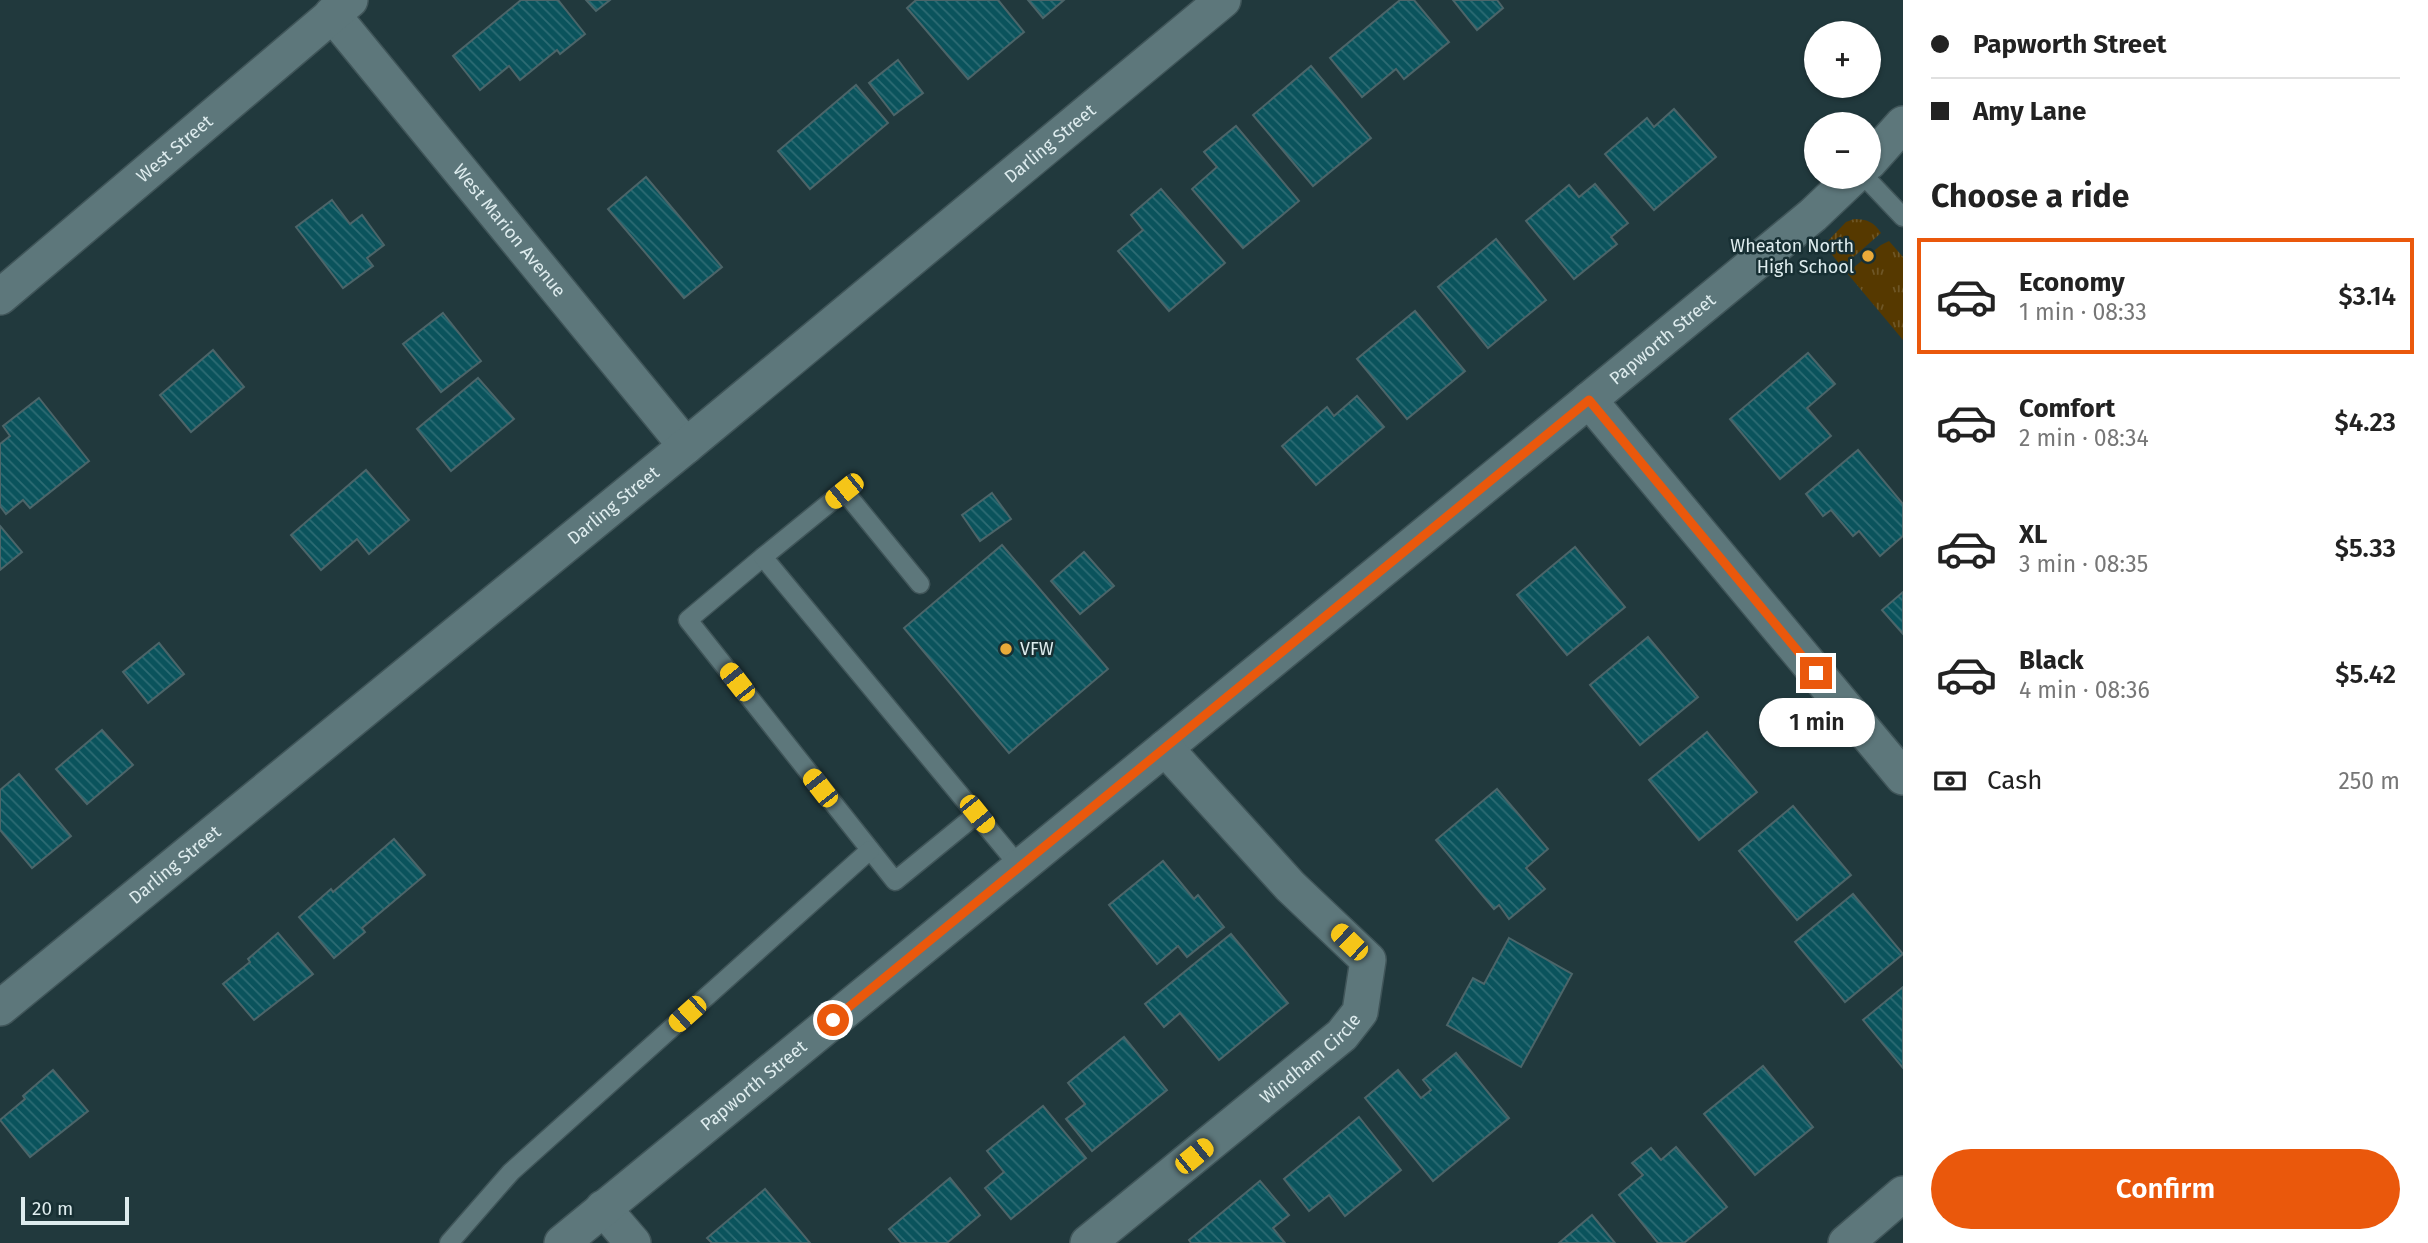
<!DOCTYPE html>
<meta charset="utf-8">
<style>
body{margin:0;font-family:"Fira Sans",sans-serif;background:#f6f6f6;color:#222;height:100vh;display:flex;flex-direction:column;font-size:26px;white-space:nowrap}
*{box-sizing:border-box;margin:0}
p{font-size:23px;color:#767676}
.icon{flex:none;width:38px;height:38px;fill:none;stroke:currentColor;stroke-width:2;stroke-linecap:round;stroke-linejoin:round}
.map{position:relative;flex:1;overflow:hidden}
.sheet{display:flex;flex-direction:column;background:#fff;width:525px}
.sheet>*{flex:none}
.top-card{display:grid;align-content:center;height:154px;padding:0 28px;background:#fff}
.buttons{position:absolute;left:1804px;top:21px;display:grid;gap:14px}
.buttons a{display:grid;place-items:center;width:77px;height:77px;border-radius:50%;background:#fff;box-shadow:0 2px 5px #0004;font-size:35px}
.scale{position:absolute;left:21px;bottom:18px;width:108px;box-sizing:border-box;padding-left:7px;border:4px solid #deecee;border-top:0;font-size:19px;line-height:24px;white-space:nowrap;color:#deecee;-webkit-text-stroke:5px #172f33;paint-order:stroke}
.end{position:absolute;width:32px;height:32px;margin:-16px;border:9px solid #ea580c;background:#fff;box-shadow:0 0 0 4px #fff}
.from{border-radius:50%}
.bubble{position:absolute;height:49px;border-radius:24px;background:#fff;box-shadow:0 2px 5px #0004;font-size:23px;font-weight:600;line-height:49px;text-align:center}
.car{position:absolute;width:21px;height:42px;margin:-21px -10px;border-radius:9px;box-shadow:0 0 5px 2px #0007;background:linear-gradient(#f5c518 24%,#345 0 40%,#f5c518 0 76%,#345 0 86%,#f5c518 0)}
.top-card b{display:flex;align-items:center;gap:24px;height:66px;font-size:26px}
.top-card b+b{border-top:2px solid #e0e0e0}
.top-card i{width:18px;height:18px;background:#222}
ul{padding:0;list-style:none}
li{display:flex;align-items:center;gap:21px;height:116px;margin:0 14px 10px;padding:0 14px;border:4px solid transparent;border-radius:0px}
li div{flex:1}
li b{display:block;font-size:26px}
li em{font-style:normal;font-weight:600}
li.active{border-color:#ea580c}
li>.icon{width:63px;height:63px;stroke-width:1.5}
h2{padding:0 28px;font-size:32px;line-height:84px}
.pay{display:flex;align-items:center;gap:18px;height:77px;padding:0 28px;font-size:26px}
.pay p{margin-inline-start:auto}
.action{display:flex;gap:14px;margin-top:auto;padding:14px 28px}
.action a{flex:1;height:80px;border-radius:42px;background:#ea580c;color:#fff;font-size:28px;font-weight:600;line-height:80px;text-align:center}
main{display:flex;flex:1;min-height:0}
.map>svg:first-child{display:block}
.grass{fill:url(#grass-tufts)}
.building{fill:url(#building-back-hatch);stroke:#4c6569;stroke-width:2}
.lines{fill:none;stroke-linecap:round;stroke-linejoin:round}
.lane-casing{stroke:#405559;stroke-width:21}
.street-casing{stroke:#405559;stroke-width:38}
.lane{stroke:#5d777b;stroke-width:18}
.street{stroke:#5d777b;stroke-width:35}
.route{stroke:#ea580c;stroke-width:9}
.poi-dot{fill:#eaaa39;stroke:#172f33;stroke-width:2.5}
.labels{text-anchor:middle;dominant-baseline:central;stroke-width:5;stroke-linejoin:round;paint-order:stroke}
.street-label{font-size:18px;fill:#deecee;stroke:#172f33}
.poi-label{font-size:18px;fill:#deecee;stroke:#172f33;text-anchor:end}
</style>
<main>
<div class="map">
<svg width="1903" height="1243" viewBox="0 0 1903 1243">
<defs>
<pattern id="grass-tufts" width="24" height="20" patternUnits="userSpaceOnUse" patternTransform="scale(1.75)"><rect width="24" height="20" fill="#563900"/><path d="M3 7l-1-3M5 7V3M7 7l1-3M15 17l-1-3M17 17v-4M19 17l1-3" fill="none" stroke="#6e5626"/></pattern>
<pattern id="building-back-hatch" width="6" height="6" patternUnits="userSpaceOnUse" patternTransform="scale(1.75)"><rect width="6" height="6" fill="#0a535c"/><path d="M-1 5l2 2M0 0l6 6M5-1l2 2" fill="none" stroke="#2d6c74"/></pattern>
</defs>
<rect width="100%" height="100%" fill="#21393d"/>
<g class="grass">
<path d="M1854,219C1867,219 1874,222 1881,233L1842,267L1824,245L1846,222Z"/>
<polygon points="1889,241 1903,257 1903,340 1847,273 1881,245"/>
</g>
<g class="building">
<polygon points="521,0 558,0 585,34 560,54 557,50 520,80 509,66 480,90 453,56"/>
<polygon points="586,0 610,0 596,11"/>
<polygon points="916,0 998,0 1024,32 968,79 907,8"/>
<polygon points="1028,0 1064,0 1043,18"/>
<polygon points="1400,0 1414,0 1449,42 1404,79 1396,69 1362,97 1330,58"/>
<polygon points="1453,0 1497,0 1503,8 1477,30"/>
<polygon points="898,60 923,93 894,115 869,83"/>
<polygon points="1311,66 1371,138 1313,186 1253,115"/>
<polygon points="856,85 888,123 810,189 778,151"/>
<polygon points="1674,109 1716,157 1654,210 1605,154 1647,118 1654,127"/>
<polygon points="1236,126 1299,201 1243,248 1192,189 1217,167 1204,152"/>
<polygon points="646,177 722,267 684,298 608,209"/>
<polygon points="1595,184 1628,223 1611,237 1617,244 1574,279 1526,221 1569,185 1579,197"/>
<polygon points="1161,189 1225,263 1169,311 1118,251 1143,230 1131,215"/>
<polygon points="332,200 350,224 362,215 384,245 367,258 373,266 343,288 296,227"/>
<polygon points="1496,239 1546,300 1488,348 1438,287"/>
<polygon points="1415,311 1465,371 1407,419 1357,359"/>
<polygon points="443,313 481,361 441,392 403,344"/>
<polygon points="213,350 244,387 191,432 160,395"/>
<polygon points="1808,353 1835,384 1807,408 1831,436 1780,479 1730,419"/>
<polygon points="478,378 514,419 451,471 417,429"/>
<polygon points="1357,396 1384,427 1316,485 1282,446 1327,407 1334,416"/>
<polygon points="39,398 89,461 30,508 23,500 6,514 0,506 0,444 10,436 3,426"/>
<polygon points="1858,450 1903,504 1903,536 1880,556 1859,531 1853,536 1831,510 1823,516 1806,494"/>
<polygon points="366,470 409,520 369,554 357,539 321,570 291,535"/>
<polygon points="992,493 1011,519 980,541 962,515"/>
<polygon points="0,526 22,552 0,570"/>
<polygon points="1002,545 1108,669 1009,753 904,628"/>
<polygon points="1575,547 1625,607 1567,655 1517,595"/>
<polygon points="1084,552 1114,586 1080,614 1051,581"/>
<polygon points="1903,592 1903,634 1882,610"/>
<polygon points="1648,637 1698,697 1640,745 1590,685"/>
<polygon points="159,643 184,674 148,703 123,672"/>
<polygon points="102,730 133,765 87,804 56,769"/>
<polygon points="1707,732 1757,792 1699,840 1649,780"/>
<polygon points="19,774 71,836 32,868 0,830 0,790"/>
<polygon points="1497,789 1548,849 1526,868 1545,889 1509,919 1499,905 1494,909 1436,840"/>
<polygon points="1793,806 1851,875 1797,920 1739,851"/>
<polygon points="394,839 425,875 362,928 365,932 334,958 299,917 331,889 333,892"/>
<polygon points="1163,861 1194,899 1198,895 1224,927 1187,957 1178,946 1157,964 1109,905"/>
<polygon points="1853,894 1903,954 1845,1002 1795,942"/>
<polygon points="278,933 313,974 254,1020 223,984 250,962 248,959"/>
<polygon points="1231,934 1288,1003 1219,1060 1180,1013 1164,1027 1145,1004"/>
<polygon points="1509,938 1572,974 1521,1067 1447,1025 1473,978 1484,984"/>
<polygon points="1903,987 1903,1068 1863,1020"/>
<polygon points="1124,1037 1167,1090 1092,1151 1066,1119 1085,1104 1068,1083"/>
<polygon points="1456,1053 1509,1118 1433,1181 1365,1098 1398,1070 1421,1098 1431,1090 1423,1080"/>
<polygon points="1763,1066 1813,1127 1755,1175 1704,1114"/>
<polygon points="53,1070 88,1111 30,1157 0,1120 25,1099 23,1096"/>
<polygon points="1043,1106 1086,1158 1011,1219 985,1188 1004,1172 987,1151"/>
<polygon points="1359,1117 1401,1170 1345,1216 1329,1195 1309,1211 1284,1179"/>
<polygon points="1676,1147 1727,1207 1684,1243 1658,1243 1619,1195 1643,1175 1632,1163 1651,1148 1661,1160"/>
<polygon points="950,1178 980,1215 947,1243 901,1243 889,1229"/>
<polygon points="1260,1181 1289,1215 1273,1228 1285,1243 1191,1243 1189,1240"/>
<polygon points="765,1189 810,1243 712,1243 707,1238"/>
<polygon points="1592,1215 1615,1243 1559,1243"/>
</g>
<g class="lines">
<defs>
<g id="lane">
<polyline points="1865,177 1903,217"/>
<polyline points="763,557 688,620 895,881 977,814"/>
<polyline points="920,584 844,491 763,557 1020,867"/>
<polyline points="449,1243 511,1172 870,850"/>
</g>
<g id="street">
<path id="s1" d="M332,14L686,446"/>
<polyline points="1869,162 1903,124"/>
<path id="s2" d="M0,297L350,0"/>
<polyline points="1589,400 1903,777"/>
<path id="s3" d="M0,1008L686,446L1223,0"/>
<polyline points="603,1208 633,1243"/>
<path id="s4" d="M562,1243L1589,400L1813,215L1853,177"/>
<path id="s5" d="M1088,1243L1342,1035L1360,1012L1368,960L1290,886L1165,748"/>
<polyline points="1846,1243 1903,1194"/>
</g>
</defs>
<use href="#lane" class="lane-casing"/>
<use href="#street" class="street-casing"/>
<use href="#lane" class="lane"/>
<use href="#street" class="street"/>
</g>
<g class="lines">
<polyline class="route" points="833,1020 1589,400 1816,673"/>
</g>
<g class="poi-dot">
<circle cx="1868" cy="256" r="7"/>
<circle cx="1006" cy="649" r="7"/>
</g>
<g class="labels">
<g class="street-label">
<text stroke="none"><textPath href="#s3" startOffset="1360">Darling Street</textPath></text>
<text stroke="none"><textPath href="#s2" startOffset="229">West Street</textPath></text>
<text stroke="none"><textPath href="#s1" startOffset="280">West Marion Avenue</textPath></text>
<text stroke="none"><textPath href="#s4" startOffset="1424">Papworth Street</textPath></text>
<text stroke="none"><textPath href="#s3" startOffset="793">Darling Street</textPath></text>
<text stroke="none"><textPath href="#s3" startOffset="226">Darling Street</textPath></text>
<text stroke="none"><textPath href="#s5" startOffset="289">Windham Circle</textPath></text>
<text stroke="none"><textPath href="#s4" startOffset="248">Papworth Street</textPath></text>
</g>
<g class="poi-label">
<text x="1854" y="246">Wheaton North<tspan x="1854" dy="21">High School</tspan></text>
<text x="1020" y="649" text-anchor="start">VFW</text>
</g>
</g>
</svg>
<div class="buttons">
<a>+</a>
<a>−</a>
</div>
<div class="scale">20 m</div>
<i class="end from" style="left:833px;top:1020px"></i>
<i class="end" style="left:1816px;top:673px"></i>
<div class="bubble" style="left:1759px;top:698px;width:116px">1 min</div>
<i class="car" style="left:844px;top:491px;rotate:231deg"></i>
<i class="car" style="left:737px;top:682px;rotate:322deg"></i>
<i class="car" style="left:820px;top:788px;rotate:322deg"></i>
<i class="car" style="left:977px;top:814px;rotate:141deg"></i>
<i class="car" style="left:1349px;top:942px;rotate:314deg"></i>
<i class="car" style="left:687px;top:1014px;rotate:228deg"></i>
<i class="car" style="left:1194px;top:1156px;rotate:51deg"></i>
</div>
<section class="sheet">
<div class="top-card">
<b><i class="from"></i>Papworth Street</b>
<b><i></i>Amy Lane</b>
</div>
<h2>Choose a ride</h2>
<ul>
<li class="active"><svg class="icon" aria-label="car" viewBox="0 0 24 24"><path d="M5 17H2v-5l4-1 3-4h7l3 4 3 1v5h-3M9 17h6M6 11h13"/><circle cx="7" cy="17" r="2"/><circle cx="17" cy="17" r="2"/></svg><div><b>Economy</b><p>1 min · 08:33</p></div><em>$3.14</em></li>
<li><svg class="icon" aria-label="car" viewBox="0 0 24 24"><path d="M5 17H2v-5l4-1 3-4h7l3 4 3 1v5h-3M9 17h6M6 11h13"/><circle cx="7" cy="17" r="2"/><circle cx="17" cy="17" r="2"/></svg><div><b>Comfort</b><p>2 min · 08:34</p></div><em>$4.23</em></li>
<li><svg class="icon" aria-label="car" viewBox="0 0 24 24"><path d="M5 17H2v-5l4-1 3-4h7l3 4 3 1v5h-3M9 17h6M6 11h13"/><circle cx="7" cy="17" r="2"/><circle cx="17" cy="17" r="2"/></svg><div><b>XL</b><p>3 min · 08:35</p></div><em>$5.33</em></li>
<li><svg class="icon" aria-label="car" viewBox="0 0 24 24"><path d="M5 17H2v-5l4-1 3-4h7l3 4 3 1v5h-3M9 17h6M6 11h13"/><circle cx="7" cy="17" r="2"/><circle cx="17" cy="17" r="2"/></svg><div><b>Black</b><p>4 min · 08:36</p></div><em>$5.42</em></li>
</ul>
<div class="pay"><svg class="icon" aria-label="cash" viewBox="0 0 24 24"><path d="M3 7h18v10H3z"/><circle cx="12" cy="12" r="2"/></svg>Cash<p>250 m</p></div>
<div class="action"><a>Confirm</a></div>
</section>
</main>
